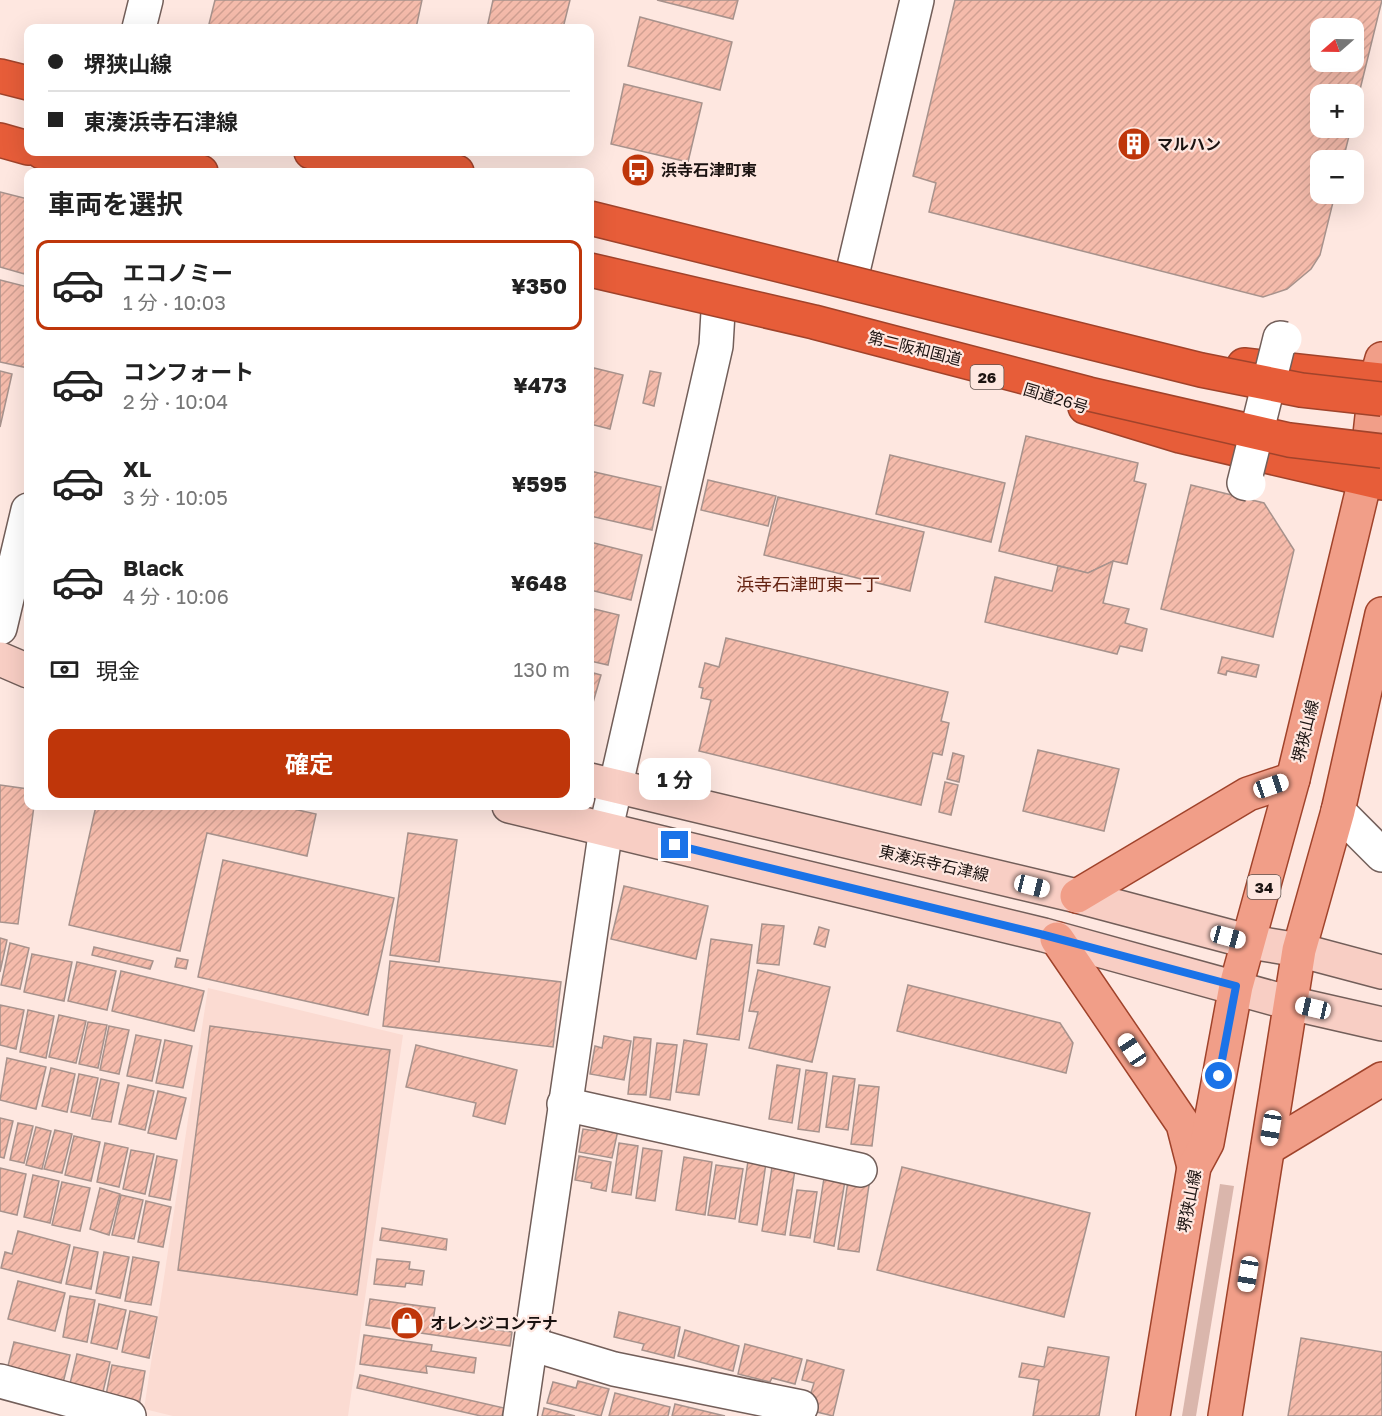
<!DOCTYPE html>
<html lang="ja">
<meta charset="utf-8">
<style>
body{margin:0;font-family:"Golos Text","Noto Sans JP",sans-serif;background:#f6f6f6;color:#222;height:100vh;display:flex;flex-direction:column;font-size:22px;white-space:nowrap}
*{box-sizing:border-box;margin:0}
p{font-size:20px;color:#767676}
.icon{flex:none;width:33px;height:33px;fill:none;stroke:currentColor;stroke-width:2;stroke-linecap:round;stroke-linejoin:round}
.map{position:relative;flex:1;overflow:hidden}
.side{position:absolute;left:24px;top:168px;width:570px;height:642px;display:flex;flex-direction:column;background:#fff;border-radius:12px;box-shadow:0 6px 24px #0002}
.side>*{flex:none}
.banner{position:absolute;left:24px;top:24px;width:570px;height:132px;border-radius:12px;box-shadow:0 6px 24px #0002;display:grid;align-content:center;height:132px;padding:0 24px;background:#fff}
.needle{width:39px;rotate:250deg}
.buttons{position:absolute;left:1310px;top:18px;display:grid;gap:12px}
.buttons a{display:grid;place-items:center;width:54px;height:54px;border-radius:12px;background:#fff;box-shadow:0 6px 24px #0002;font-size:30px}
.end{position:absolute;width:27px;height:27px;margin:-14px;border:8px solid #1a73e8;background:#fff;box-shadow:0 0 0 3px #fff}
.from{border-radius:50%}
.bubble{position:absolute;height:42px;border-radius:12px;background:#fff;box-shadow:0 6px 24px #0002;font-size:20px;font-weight:700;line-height:42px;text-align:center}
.car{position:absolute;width:18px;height:36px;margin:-18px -9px;border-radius:8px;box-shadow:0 0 4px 2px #0007;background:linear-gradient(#fff 24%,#345 0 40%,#fff 0 76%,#345 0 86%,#fff 0)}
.banner b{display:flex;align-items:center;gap:21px;height:57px;font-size:22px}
.banner b+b{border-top:2px solid #e0e0e0}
.banner i{width:15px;height:15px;background:#222}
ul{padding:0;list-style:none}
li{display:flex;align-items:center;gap:18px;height:90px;margin:0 12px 9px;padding:0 12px;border:3px solid transparent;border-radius:12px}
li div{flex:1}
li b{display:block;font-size:22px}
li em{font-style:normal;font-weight:700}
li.active{border-color:#bf360a}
li>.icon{width:54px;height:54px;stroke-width:1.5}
h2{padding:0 24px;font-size:27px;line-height:72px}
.pay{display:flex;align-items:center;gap:15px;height:66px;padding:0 24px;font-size:22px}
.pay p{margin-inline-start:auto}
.button{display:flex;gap:12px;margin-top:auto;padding:12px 24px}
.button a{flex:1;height:69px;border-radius:12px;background:#bf360a;color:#fff;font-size:24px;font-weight:700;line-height:69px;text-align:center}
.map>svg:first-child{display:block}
.built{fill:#fbdbd2}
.green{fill:#dab6ac}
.building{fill:url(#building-hatch);stroke:#a7928c;stroke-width:1.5;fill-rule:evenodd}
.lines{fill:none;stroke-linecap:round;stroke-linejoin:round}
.street-casing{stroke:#725e59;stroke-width:36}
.secondary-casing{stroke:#725e59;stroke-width:36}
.primary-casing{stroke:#a0432b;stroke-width:36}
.highway-casing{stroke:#a0432b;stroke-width:36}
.street{stroke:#fff;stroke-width:33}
.secondary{stroke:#f8cec4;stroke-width:33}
.primary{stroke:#f19e88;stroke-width:33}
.highway{stroke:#e75d39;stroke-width:33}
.street-bridge-casing{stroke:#725e59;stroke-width:36;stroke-linecap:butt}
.highway-bridge-casing{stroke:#a0432b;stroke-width:36;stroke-linecap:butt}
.street-bridge{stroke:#fff;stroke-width:33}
.highway-bridge{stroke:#e75d39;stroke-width:33}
.route{stroke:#1a73e8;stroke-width:8}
.labels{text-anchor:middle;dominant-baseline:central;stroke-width:4.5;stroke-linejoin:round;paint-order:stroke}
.shield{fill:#fee7e0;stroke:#5f534f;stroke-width:1.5}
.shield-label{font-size:15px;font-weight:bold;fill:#1b1311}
.poi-label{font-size:16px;font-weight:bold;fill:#1b1311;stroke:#fee7e0;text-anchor:start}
.street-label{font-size:16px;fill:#1b1311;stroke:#fee7e0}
.neighbourhood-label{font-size:18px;fill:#662412;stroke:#fee7e0}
</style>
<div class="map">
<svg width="1382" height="1416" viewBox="0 0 1382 1416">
<defs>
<pattern id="building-hatch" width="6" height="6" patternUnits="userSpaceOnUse" patternTransform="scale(1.5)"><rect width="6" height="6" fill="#f5bbab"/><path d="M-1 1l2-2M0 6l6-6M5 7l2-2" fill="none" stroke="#d1a092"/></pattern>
</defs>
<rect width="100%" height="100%" fill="#fee7e0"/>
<polygon class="built" points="208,988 403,1035 348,1416 173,1416 144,1409"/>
<polygon class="green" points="1220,1184 1234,1186 1196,1416 1182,1416"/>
<g class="building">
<polygon points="215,0 422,0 416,28 208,28"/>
<polygon points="493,0 570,0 563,28 487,28"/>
<polygon points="657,0 738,0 733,19"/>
<path d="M955,0H1382L1353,118V94H1320V128H1351L1343,160H1320V194H1335L1320,255L1311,269L1287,289L1263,297L929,212L936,183L913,176ZM1320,28H1353V62H1320Z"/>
<polygon points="640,17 732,42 720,90 628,66"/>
<polygon points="624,84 702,103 688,162 611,144"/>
<polygon points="0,192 28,199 28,275 0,267"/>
<polygon points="0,280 28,287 28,368 0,362"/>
<polygon points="590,367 623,375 610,429 590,424"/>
<polygon points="0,371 12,374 0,427"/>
<polygon points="650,371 661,373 654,406 643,403"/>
<polygon points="1026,436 1138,463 1134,481 1146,484 1127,564 1113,561 1088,573 999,551"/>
<polygon points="890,455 1005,483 991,542 876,514"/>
<polygon points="590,471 661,487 652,530 590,516"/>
<polygon points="708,480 776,496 768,526 701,510"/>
<polygon points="1191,485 1264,503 1294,550 1273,637 1161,609"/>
<polygon points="778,497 924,532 910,591 764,555"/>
<polygon points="590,542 642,555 631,600 590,590"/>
<polygon points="1113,561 1103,603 1129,609 1125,623 1147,629 1142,651 1120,646 1117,654 985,622 995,577 1052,591 1058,566 1088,573"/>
<polygon points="590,608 619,615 608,665 590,661"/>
<polygon points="726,638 948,692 941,721 949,723 942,755 933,753 921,805 699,751 711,700 701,698 703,688 699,687 705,663 719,667"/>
<polygon points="1222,657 1259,665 1256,677 1227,671 1226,675 1218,673"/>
<polygon points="590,672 601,675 590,713"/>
<polygon points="1038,750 1119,769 1104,831 1023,811"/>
<polygon points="953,753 964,756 959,782 947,779"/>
<polygon points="945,782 958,785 951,815 939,812"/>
<polygon points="0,785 28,789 28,806 34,806 18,924 0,922"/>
<polygon points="96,806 280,806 316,814 307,856 207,833 180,951 69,925"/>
<polygon points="408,833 457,840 439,962 390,955"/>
<polygon points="223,860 394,898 368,1015 198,977"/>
<polygon points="624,886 708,906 696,959 611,939"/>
<polygon points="762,924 784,926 779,965 757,963"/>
<polygon points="819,927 829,930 825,947 814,944"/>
<polygon points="0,938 7,940 0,972"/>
<polygon points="711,939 752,945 739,1040 697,1034"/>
<polygon points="10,943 29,948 20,989 1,985"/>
<polygon points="94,947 153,961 150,969 92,955"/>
<polygon points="32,954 72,962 64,1001 24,992"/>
<polygon points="177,958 188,960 186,969 175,967"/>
<polygon points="390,961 561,982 553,1047 383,1026"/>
<polygon points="77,962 116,971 107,1010 68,1001"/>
<polygon points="758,970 830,987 812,1062 749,1048 758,1012 749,1011"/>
<polygon points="121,971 204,991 194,1031 112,1011"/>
<polygon points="908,985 1060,1023 1073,1043 1066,1073 897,1031"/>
<polygon points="0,1005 24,1010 16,1049 0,1045"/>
<polygon points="28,1010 54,1016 46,1058 20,1052"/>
<polygon points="59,1015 86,1021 76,1063 49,1057"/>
<polygon points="88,1022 107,1025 98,1068 79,1064"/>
<polygon points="109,1026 129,1030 119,1074 100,1070"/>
<polygon points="210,1026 390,1050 357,1295 178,1270"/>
<polygon points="136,1035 161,1040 152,1081 127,1076"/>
<polygon points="604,1036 631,1041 624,1080 590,1074 595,1046 602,1048"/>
<polygon points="634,1037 651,1039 646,1095 628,1094"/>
<polygon points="165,1040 192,1046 183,1088 156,1083"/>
<polygon points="684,1040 707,1044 699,1095 676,1092"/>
<polygon points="657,1043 677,1045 670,1100 650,1097"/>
<polygon points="416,1045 517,1070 505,1124 473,1116 476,1103 406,1087"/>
<polygon points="7,1058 46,1067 36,1109 0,1100"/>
<polygon points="777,1065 800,1069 792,1123 769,1119"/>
<polygon points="51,1068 75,1074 67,1112 42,1106"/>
<polygon points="806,1070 827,1073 819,1132 798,1129"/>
<polygon points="79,1074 98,1078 90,1116 71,1112"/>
<polygon points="833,1076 855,1079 848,1130 826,1127"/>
<polygon points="101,1079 119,1083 111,1122 92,1119"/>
<polygon points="128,1085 154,1091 145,1130 119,1124"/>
<polygon points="859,1085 879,1087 872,1146 851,1144"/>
<polygon points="158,1091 186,1098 176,1139 148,1133"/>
<polygon points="0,1118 13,1121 4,1158 0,1157"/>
<polygon points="18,1123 33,1126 24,1163 10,1160"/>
<polygon points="598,1126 618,1130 612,1158 579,1152 583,1129 596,1131"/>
<polygon points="36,1127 51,1131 42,1169 26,1165"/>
<polygon points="55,1130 72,1134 62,1173 44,1169"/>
<polygon points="74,1136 100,1142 91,1181 65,1175"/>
<polygon points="105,1143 128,1148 119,1187 97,1182"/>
<polygon points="619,1143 638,1146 631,1195 612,1192"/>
<polygon points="643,1148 662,1151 655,1201 636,1198"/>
<polygon points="131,1150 154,1154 145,1194 123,1189"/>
<polygon points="157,1156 177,1160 170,1200 149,1196"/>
<polygon points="579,1156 611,1162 606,1191 591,1188 592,1183 575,1180"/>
<polygon points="684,1157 712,1162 705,1215 676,1210"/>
<polygon points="748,1161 766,1163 757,1225 739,1222"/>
<polygon points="716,1165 743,1169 735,1219 708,1215"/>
<polygon points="772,1167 795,1170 785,1235 762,1231"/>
<polygon points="902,1167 1090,1213 1064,1317 877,1270"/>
<polygon points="0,1168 26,1174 17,1215 0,1211"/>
<polygon points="33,1175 59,1181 50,1223 24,1217"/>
<polygon points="824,1178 845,1181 834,1246 814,1242"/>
<polygon points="848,1181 869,1185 859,1252 838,1249"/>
<polygon points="62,1182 90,1188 80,1231 52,1225"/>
<polygon points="100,1188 120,1194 109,1235 90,1229"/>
<polygon points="797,1190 817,1192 810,1238 790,1235"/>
<polygon points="121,1195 143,1200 134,1239 112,1235"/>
<polygon points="146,1201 171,1207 163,1247 138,1242"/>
<polygon points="382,1228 447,1239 446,1250 380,1240"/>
<polygon points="18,1231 70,1245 61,1283 1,1268 5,1252 12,1254"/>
<polygon points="74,1247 98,1252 91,1289 66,1284"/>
<polygon points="104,1252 129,1257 120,1298 96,1293"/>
<polygon points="133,1257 159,1262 151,1305 125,1301"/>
<polygon points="377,1259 410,1262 409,1269 424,1271 422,1285 406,1283 405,1287 374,1284"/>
<polygon points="18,1281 65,1293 55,1331 8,1319"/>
<polygon points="70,1296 95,1300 87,1342 63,1337"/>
<polygon points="370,1299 435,1308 433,1321 512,1332 510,1346 366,1325"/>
<polygon points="99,1304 126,1310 117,1349 91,1343"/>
<polygon points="130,1311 157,1317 149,1358 122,1352"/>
<polygon points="619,1312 680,1327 674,1358 642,1350 644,1344 614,1337"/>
<polygon points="685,1330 739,1346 733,1371 678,1356"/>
<polygon points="364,1335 432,1345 431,1351 476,1358 474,1373 426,1366 427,1373 360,1364"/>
<polygon points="1301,1338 1382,1352 1382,1416 1288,1416"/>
<polygon points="14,1342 70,1355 62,1387 6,1374"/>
<polygon points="745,1344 802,1359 795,1384 772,1378 770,1382 738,1374"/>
<polygon points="1048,1347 1109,1357 1099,1416 1033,1416 1039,1380 1019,1377 1022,1363 1044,1367"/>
<polygon points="77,1354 110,1362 102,1396 69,1388"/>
<polygon points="807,1360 844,1370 833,1416 813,1411 809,1399 814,1383 802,1380"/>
<polygon points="112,1365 145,1371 139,1406 105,1400"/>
<polygon points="360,1375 504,1408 502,1416 481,1416 357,1388"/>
<polygon points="578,1381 609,1389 601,1416 547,1403 553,1382 576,1388"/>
<polygon points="615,1393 670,1407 668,1416 609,1416"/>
<polygon points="675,1404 725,1416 672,1416"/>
<polygon points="544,1408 575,1416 542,1416"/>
</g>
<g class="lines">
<defs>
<g id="street">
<polyline points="139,28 146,0"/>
<polyline points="853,271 917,0"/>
<polyline points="0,628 28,510"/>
<polyline points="1338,811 1382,855"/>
<polyline points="564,1104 860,1170"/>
<polyline points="531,1344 614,1369 801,1407"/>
<polyline points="0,1381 129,1416"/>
<polyline points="520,1416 606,828 716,346 718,312"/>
</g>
<g id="secondary">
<polyline points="0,659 28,671"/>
<polyline points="590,780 1077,896 1250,942 1299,950 1382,972"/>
<polyline points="509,806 1044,935 1290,1003 1382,1024"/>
</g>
<g id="primary">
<polyline points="1077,896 1248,794 1293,779"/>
<polyline points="1057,939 1183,1124 1194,1167"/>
<polyline points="1268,1148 1382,1079"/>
<polyline points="1153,1416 1194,1167 1207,1143 1236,986 1293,779 1365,480 1376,380 1382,359"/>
<polyline points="1225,1416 1299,950 1338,811 1382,614"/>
</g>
<g id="highway">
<polyline points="0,76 28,83"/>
<polyline points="0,140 28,148"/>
<polyline points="42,152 121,172"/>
<polyline points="117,152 201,172"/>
<polyline points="311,152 399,172"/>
<polyline points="375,152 457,172"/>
<polyline points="1244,365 1382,380"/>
<polyline points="1085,407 1180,436 1382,483"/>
</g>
</defs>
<use href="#street" class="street-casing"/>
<use href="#secondary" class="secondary-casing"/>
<use href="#primary" class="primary-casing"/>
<use href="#highway" class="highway-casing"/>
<use href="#street" class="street"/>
<use href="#secondary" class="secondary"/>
<use href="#primary" class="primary"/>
<use href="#highway" class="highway"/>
<defs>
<polyline id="street-bridge" points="1249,484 1244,483 1280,338 1285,339"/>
<g id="highway-bridge">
<polyline points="590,218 1201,370 1301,390 1382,399"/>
<polyline points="590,270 814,322 1089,394 1289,440 1382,451"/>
</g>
</defs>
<use href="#street-bridge" class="street-bridge-casing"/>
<use href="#highway-bridge" class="highway-bridge-casing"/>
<use href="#street-bridge" class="street-bridge"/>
<use href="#highway-bridge" class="highway-bridge"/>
</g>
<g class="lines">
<polyline class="route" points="675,845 1044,935 1236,986 1219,1076"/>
</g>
<defs>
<symbol id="building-disc" viewBox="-11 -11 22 22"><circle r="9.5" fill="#bf360a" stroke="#fee7e0"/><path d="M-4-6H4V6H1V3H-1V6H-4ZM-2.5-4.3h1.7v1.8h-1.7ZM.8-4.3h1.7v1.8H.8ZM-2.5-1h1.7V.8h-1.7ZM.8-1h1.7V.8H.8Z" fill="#fff"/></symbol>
<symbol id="bus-disc" viewBox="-11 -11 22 22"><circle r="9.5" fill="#bf360a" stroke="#fee7e0"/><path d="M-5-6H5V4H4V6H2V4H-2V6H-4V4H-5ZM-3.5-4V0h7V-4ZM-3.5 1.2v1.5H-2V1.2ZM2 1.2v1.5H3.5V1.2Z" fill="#fff"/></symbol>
<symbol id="shop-disc" viewBox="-11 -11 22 22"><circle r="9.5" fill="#bf360a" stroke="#fee7e0"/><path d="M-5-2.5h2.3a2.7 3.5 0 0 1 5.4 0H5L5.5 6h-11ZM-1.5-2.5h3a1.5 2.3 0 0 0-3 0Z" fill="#fff"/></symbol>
</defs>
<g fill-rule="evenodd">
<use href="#building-disc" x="1115" y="125" width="38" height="38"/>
<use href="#bus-disc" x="619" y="151" width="38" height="38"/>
<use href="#shop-disc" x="388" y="1304" width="38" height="38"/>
</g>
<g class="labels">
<g class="shield">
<rect x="970.5" y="365" width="33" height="24" rx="4.5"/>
<rect x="1247.5" y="875" width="33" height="24" rx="4.5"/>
</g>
<g class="shield-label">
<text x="987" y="377">26</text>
<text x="1264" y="887">34</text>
</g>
<g class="poi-label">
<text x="1157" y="144">マルハン</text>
<text x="661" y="170">浜寺石津町東</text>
<text x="430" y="1323">オレンジコンテナ</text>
</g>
<g class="street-label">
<text transform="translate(915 348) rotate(14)">第二阪和国道</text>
<text transform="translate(1056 398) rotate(17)">国道26号</text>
<text transform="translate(1305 731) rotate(-76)">堺狭山線</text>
<text transform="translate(934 863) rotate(13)">東湊浜寺石津線</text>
<text transform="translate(1189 1201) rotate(-79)">堺狭山線</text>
</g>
<g class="neighbourhood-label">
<text x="808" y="584">浜寺石津町東一丁</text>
</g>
</g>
</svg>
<div class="buttons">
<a><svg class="needle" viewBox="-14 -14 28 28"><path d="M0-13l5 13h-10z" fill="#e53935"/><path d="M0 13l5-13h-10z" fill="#767676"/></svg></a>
<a>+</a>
<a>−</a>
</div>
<i class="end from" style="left:1219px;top:1076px"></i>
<i class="end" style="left:675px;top:845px"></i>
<div class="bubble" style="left:639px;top:758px;width:72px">1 分</div>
<i class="car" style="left:1271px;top:786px;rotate:71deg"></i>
<i class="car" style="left:1032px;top:886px;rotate:104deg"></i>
<i class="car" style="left:1228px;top:937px;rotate:105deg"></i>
<i class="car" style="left:1313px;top:1008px;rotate:283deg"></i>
<i class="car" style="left:1132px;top:1050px;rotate:326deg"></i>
<i class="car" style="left:1271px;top:1128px;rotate:189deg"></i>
<i class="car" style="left:1248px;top:1274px;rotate:189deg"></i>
<div class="banner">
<b><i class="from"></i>堺狭山線</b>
<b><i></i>東湊浜寺石津線</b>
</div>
<section class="side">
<h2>車両を選択</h2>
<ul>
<li class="active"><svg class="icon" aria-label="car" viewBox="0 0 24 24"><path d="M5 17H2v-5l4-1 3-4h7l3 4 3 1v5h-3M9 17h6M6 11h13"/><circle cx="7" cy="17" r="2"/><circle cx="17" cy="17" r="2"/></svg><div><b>エコノミー</b><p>1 分 · 10:03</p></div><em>¥350</em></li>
<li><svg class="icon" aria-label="car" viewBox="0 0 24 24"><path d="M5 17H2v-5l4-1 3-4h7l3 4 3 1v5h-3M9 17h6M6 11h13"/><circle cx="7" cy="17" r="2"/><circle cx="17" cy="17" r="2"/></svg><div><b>コンフォート</b><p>2 分 · 10:04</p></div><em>¥473</em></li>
<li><svg class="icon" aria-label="car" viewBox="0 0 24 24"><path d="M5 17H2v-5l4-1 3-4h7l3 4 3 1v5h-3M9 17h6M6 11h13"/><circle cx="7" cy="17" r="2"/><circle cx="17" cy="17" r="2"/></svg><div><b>XL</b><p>3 分 · 10:05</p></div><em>¥595</em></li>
<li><svg class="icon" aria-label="car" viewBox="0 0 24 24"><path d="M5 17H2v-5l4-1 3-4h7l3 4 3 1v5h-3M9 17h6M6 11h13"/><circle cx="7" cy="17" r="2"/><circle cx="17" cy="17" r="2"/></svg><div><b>Black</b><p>4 分 · 10:06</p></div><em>¥648</em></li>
</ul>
<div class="pay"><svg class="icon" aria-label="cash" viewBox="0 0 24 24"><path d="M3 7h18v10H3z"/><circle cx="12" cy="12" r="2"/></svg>現金<p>130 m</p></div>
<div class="button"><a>確定</a></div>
</section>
</div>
